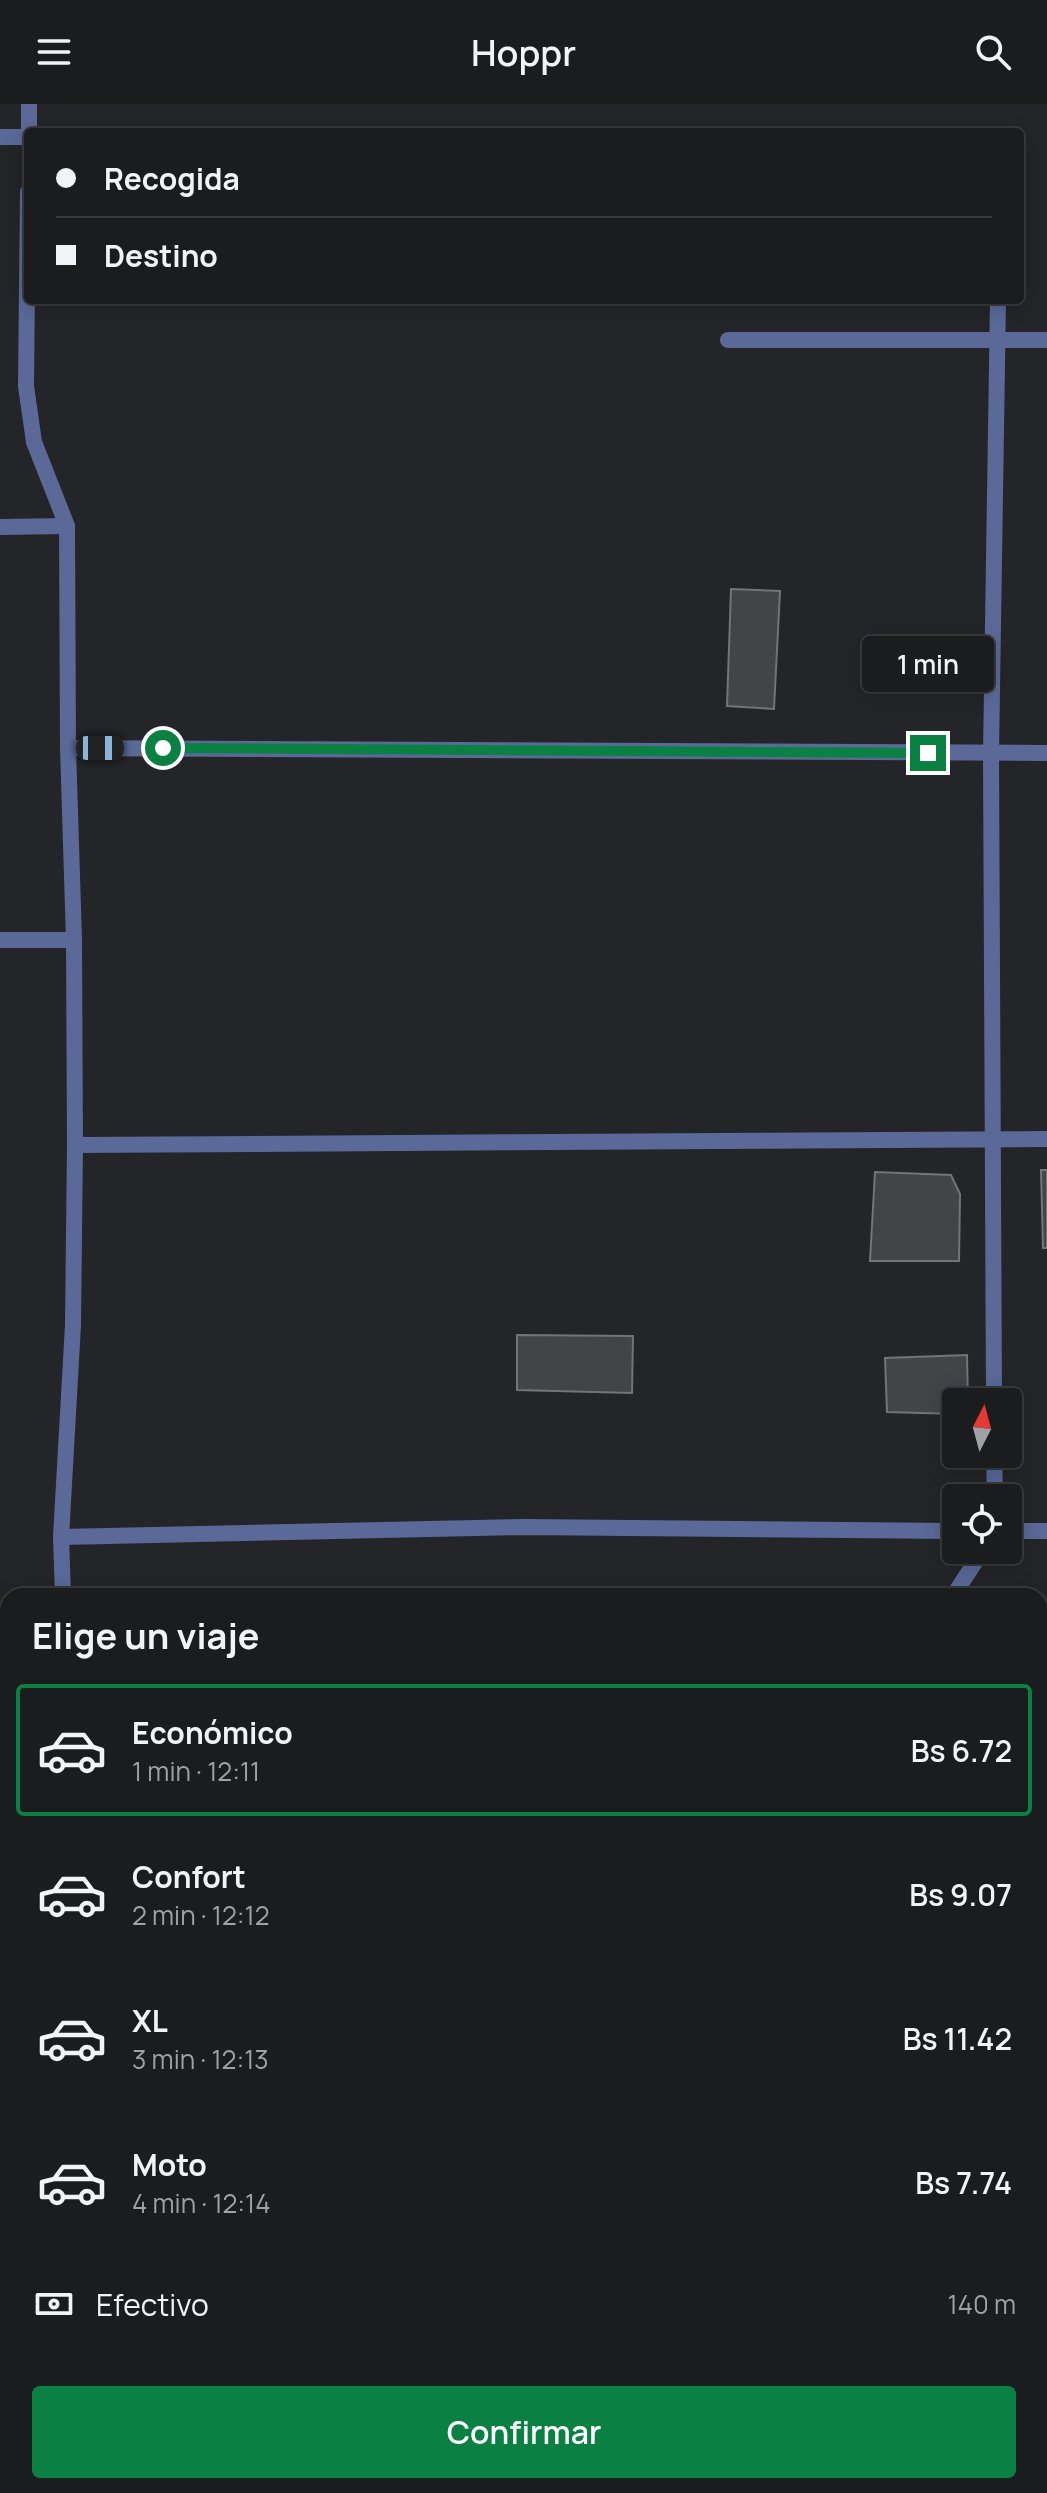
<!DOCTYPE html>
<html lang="es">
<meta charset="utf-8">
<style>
body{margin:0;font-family:Manrope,sans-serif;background:#242527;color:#f1f3f6;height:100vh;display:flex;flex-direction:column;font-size:30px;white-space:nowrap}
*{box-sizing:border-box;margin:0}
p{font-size:26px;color:#a0a1a4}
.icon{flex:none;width:44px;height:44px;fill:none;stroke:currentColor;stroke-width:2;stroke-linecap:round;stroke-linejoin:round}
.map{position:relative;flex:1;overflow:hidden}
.details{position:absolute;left:0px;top:1484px;width:1048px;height:906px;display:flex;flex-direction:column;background:#1b1c1e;border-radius:24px 24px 0 0;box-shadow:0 4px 20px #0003,0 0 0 2px #393a3c}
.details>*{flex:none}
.hud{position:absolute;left:24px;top:24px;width:1000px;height:176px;border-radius:8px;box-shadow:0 4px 20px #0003,0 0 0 2px #393a3c;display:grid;align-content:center;height:176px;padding:0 32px;background:#1b1c1e}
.needle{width:52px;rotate:6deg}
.buttons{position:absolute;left:942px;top:1284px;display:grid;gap:16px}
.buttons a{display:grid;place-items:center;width:80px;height:80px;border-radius:8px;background:#1b1c1e;box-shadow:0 4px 20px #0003,0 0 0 2px #393a3c;font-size:40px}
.end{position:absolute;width:36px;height:36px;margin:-18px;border:10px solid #0b8043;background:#fff;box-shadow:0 0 0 4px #fff}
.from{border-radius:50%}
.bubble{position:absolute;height:56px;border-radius:8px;background:#1b1c1e;box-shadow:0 4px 20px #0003,0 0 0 2px #393a3c;font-size:26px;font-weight:600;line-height:56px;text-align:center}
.car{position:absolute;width:24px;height:48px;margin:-24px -12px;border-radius:10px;box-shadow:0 0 6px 2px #0007;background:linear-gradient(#222 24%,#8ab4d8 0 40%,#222 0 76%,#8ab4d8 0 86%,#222 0)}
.hud b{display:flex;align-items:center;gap:28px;height:76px;font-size:30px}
.hud b+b{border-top:2px solid #393a3c}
.hud i{width:20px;height:20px;background:#f1f3f6}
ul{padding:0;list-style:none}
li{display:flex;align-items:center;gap:24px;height:132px;margin:0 16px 12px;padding:0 16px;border:4px solid transparent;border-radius:8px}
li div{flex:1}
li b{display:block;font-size:30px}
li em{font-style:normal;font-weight:600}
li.on{border-color:#0b8043}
li>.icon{width:72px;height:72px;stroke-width:1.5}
h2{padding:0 32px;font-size:36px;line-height:96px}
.pay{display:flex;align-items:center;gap:20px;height:88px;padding:0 32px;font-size:30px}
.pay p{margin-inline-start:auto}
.action{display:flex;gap:16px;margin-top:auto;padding:16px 32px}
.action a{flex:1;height:92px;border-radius:8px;background:#0b8043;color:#fff;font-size:32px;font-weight:600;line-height:92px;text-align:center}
header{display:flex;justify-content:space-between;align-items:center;height:104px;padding:0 32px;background:#1b1c1e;font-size:36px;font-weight:600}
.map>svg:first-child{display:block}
.building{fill:#434448;stroke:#727478;stroke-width:2}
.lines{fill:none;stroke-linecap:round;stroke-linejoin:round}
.service{stroke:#5b6998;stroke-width:16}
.minor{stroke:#5b6998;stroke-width:16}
.secondary{stroke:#798fda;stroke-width:16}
.trunk{stroke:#aabefb;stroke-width:22}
.route{stroke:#0b8043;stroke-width:10}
</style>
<header><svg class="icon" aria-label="menu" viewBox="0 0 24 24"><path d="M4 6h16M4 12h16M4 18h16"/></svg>Hoppr<svg class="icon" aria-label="search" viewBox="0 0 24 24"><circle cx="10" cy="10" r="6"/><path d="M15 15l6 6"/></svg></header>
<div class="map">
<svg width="1047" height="2389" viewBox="0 0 1047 2389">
<rect width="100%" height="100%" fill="#242528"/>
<g class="building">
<polygon points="731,485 780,487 774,605 727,602"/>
<polygon points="1041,1066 1047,1066 1047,1144 1043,1144"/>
<polygon points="875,1068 951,1071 960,1090 959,1157 870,1157"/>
<polygon points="517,1231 633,1232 632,1289 517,1286"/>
<polygon points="967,1251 968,1298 956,1298 956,1310 887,1308 885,1254"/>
<polygon points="1040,1752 1047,1752 1047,1788 1040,1789"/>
<polygon points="1040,2000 1047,2000 1047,2043 1040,2042"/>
<polygon points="8,2298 8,2321 0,2306 0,2301"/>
</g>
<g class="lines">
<g class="service">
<polyline points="1008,1427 1047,1427"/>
<polyline points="61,1433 524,1423 956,1427"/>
</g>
<g class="minor">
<polyline points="29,28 29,0"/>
<polyline points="0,33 28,33"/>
<polyline points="28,88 26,282 34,338 67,422 68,644 74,836 75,1041 73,1221 61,1433 63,1492"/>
<polyline points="728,236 1047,236"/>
<polyline points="0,423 67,422"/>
<polyline points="68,644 1047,649"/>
<polyline points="0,836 74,836"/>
<polyline points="75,1041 1047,1035"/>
<polyline points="994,1298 991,650 998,196"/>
<polyline points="994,1350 995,1394"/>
<polyline points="953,1492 983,1446"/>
<polyline points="1004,2382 1005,2389"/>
</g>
<g class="secondary">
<polyline points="0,1512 8,1512"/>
<polyline points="1040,1516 1047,1516"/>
</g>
<g class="trunk">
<polyline points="0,2034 8,2043"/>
<polyline points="259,2382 262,2389"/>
</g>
</g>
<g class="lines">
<polyline class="route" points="163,644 928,649"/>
</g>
</svg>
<div class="buttons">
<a><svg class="needle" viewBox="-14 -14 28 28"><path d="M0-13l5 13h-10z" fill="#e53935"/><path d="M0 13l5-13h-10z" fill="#a0a1a4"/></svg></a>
<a><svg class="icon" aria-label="locate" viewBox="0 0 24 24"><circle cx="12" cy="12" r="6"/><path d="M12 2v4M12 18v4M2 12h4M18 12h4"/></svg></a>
</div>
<i class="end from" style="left:163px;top:644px"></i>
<i class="end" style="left:928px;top:649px"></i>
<div class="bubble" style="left:862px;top:532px;width:132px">1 min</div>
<i class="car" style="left:100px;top:644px;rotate:90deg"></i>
<div class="hud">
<b><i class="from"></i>Recogida</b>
<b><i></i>Destino</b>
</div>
<section class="details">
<h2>Elige un viaje</h2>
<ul>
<li class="on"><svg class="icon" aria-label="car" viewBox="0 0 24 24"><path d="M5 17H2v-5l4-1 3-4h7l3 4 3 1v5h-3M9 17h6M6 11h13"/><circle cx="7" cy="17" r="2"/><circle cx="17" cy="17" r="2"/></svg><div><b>Económico</b><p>1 min · 12:11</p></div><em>Bs 6.72</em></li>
<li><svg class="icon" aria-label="car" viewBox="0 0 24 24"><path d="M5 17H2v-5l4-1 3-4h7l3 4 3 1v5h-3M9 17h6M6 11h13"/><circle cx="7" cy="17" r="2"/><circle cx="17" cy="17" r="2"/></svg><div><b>Confort</b><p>2 min · 12:12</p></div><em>Bs 9.07</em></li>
<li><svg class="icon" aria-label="car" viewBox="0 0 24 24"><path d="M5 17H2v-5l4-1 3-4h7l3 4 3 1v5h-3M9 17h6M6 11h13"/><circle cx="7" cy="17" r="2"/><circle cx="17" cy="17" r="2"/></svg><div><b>XL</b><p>3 min · 12:13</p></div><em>Bs 11.42</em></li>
<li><svg class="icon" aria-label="car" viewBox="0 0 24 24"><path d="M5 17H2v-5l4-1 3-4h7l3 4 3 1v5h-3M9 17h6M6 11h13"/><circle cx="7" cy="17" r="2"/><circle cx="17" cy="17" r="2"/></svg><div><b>Moto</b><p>4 min · 12:14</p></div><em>Bs 7.74</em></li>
</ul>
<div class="pay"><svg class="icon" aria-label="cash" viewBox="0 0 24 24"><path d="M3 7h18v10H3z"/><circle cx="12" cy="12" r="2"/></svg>Efectivo<p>140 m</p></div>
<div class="action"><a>Confirmar</a></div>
</section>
</div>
